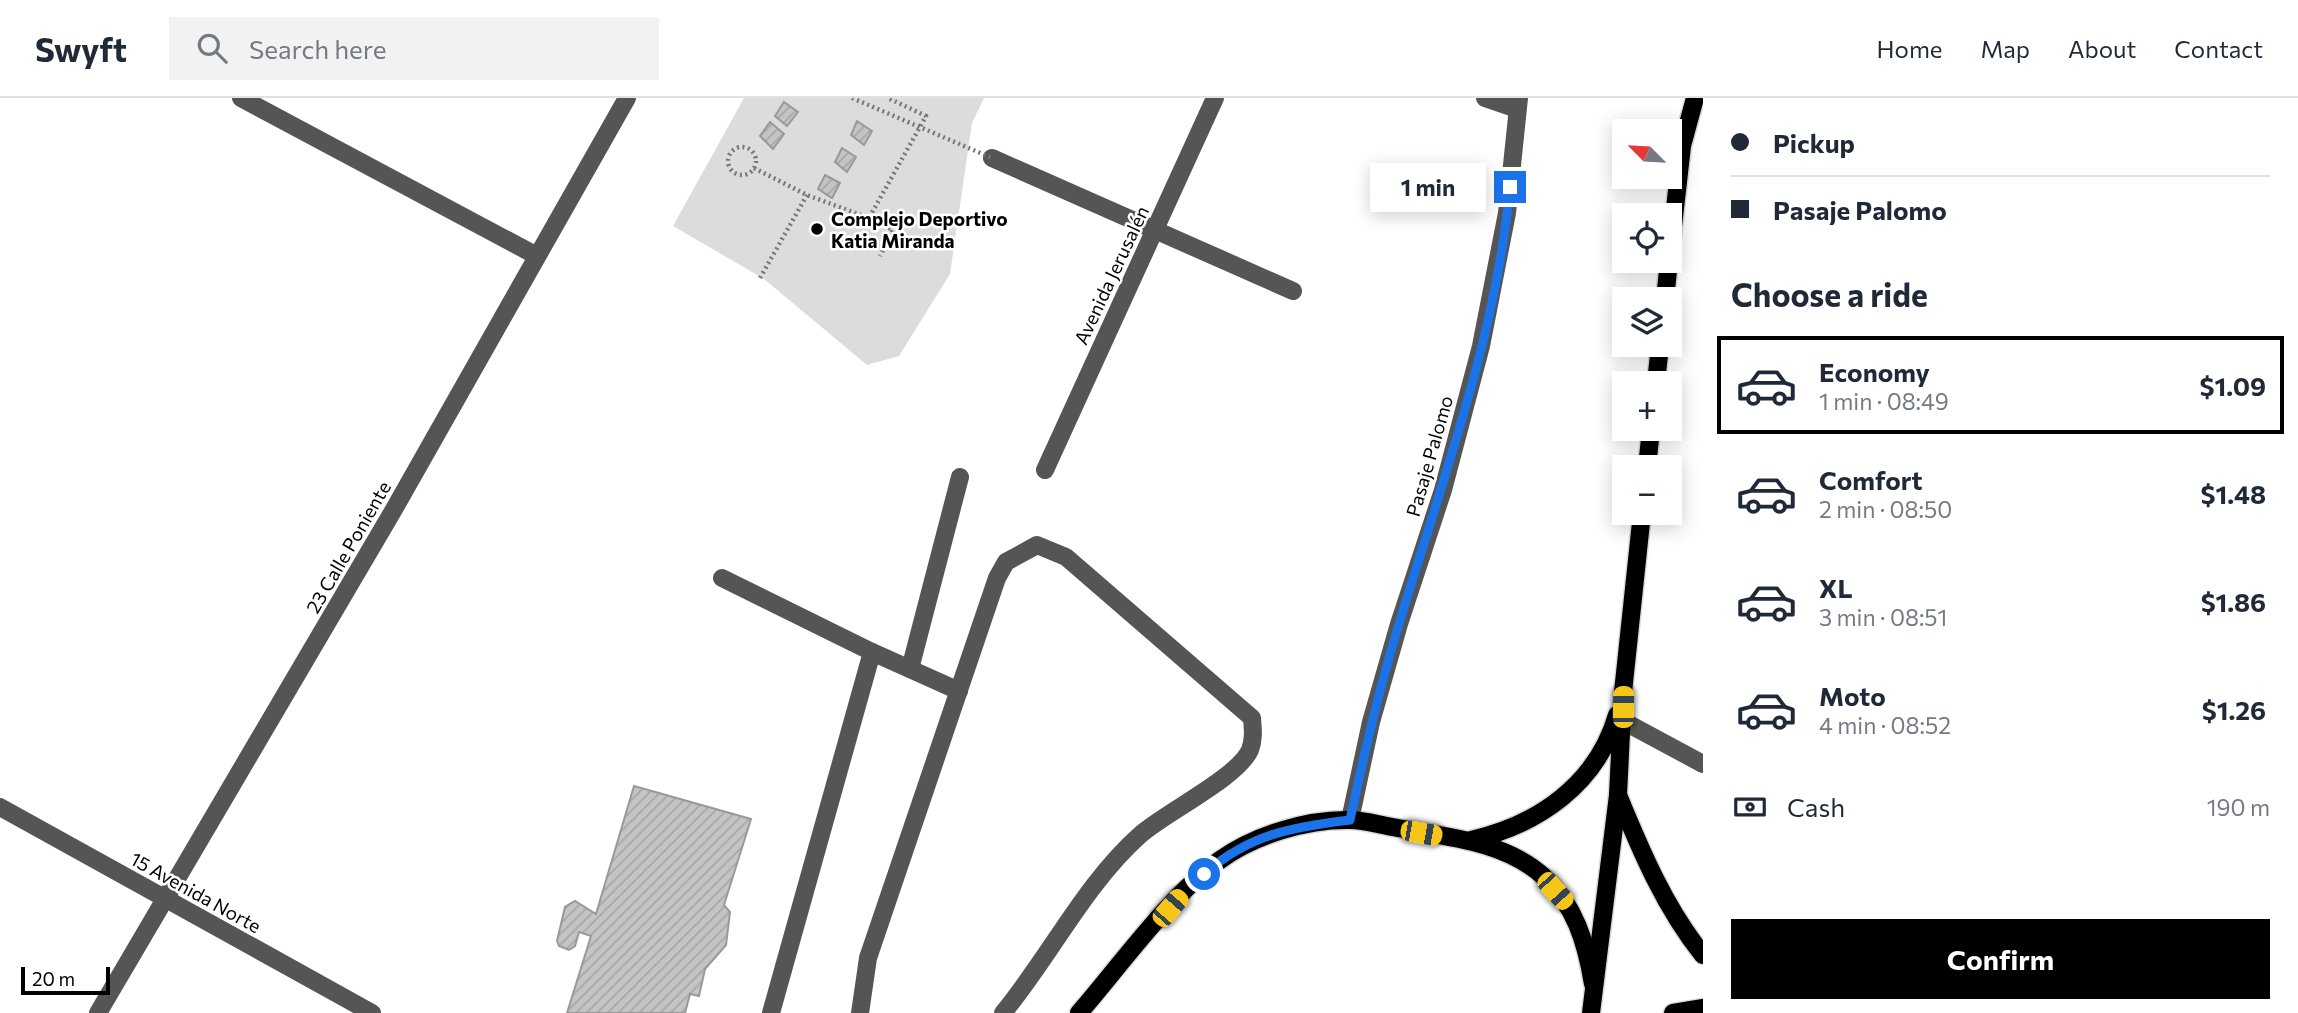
<!DOCTYPE html>
<meta charset="utf-8">
<style>
body{margin:0;font-family:Commissioner,sans-serif;background:#f2f2f3;color:#1f2937;height:100vh;display:flex;flex-direction:column;font-size:26px;white-space:nowrap}
*{box-sizing:border-box;margin:0}
p{font-size:23px;color:#747a83}
.icon{flex:none;width:38px;height:38px;fill:none;stroke:currentColor;stroke-width:2;stroke-linecap:round;stroke-linejoin:round}
.map{position:relative;flex:1;overflow:hidden}
.details{display:flex;flex-direction:column;background:#fff;width:595px}
.details>*{flex:none}
.banner{display:grid;align-content:center;height:154px;padding:0 28px;background:#fff}
.needle{width:46px;rotate:294deg}
.controls{position:absolute;left:1612px;top:21px;display:grid;gap:14px}
.controls a{display:grid;place-items:center;width:70px;height:70px;border-radius:0px;background:#fff;box-shadow:0 4px 18px #0003;font-size:35px}
.scale{position:absolute;left:21px;bottom:18px;width:89px;box-sizing:border-box;padding-left:7px;border:4px solid #000;border-top:0;font-size:19px;line-height:24px;white-space:nowrap;color:#000;-webkit-text-stroke:5px #fff;paint-order:stroke}
.end{position:absolute;width:32px;height:32px;margin:-16px;border:9px solid #1a73e8;background:#fff;box-shadow:0 0 0 4px #fff}
.from{border-radius:50%}
.bubble{position:absolute;height:49px;border-radius:0px;background:#fff;box-shadow:0 4px 18px #0003;font-size:23px;font-weight:700;line-height:49px;text-align:center}
.car{position:absolute;width:21px;height:42px;margin:-21px -10px;border-radius:9px;box-shadow:0 0 5px 2px #0007;background:linear-gradient(#f5c518 24%,#345 0 40%,#f5c518 0 76%,#345 0 86%,#f5c518 0)}
.banner b{display:flex;align-items:center;gap:24px;height:66px;font-size:26px}
.banner b+b{border-top:2px solid #e0e1e3}
.banner i{width:18px;height:18px;background:#1f2937}
ul{padding:0;list-style:none}
li{display:flex;align-items:center;gap:21px;height:98px;margin:0 14px 10px;padding:0 14px;border:4px solid transparent;border-radius:0px}
li div{flex:1}
li b{display:block;font-size:26px}
li em{font-style:normal;font-weight:700}
li.active{border-color:#000}
li>.icon{width:63px;height:63px;stroke-width:1.5}
h2{padding:0 28px;font-size:32px;line-height:84px}
.pay{display:flex;align-items:center;gap:18px;height:77px;padding:0 28px;font-size:26px}
.pay p{margin-inline-start:auto}
.button{display:flex;gap:14px;margin-top:auto;padding:14px 28px}
.button a{flex:1;height:80px;border-radius:0px;background:#000;color:#fff;font-size:28px;font-weight:700;line-height:80px;text-align:center}
header{display:flex;align-items:center;gap:42px;box-sizing:border-box;height:98px;padding:0 35px;background:#fff;border-bottom:2px solid #e0e1e3}
header strong{font-size:33px}
nav{display:flex;gap:38px;margin-inline-start:auto;font-size:24px}
.search{width:490px;height:63px;background:#f2f2f3;display:flex;align-items:center;gap:18px;box-sizing:border-box;padding:0 24px;border-radius:0px;color:#747a83;font-size:26px}
main{display:flex;flex:1;min-height:0}
.map>svg:first-child{display:block}
.pitch{fill:#dcdcdc}
.building{fill:url(#building-hatch);stroke:#999;stroke-width:2}
.lines{fill:none;stroke-linecap:round;stroke-linejoin:round}
.major-casing{stroke:#dbdbdb;stroke-width:21}
.path{stroke:#777;stroke-width:4.5;stroke-dasharray:2 3.5;stroke-linecap:butt}
.minor{stroke:#555;stroke-width:18}
.major{stroke:#000;stroke-width:18}
.path-bridge{stroke:#777;stroke-width:4.5;stroke-dasharray:2 3.5;stroke-linecap:butt}
.route{stroke:#1a73e8;stroke-width:9}
.poi-dot{fill:#000;stroke:#fff;stroke-width:2.5}
.labels{text-anchor:middle;dominant-baseline:central;stroke-width:5;stroke-linejoin:round;paint-order:stroke}
.poi-label{font-size:19px;font-weight:bold;fill:#000;stroke:#fff;text-anchor:start}
.street-label{font-size:19px;fill:#000;stroke:#fff}
</style>
<header>
<strong>Swyft</strong>
<div class="search"><svg class="icon" aria-label="search" viewBox="0 0 24 24"><circle cx="10" cy="10" r="6"/><path d="M15 15l6 6"/></svg>Search here</div>
<nav><a>Home</a><a>Map</a><a>About</a><a>Contact</a></nav>
</header>
<main>
<div class="map">
<svg width="1703" height="915" viewBox="0 0 1703 915">
<defs>
<pattern id="building-hatch" width="6" height="6" patternUnits="userSpaceOnUse" patternTransform="scale(1.75)"><rect width="6" height="6" fill="#c4c4c4"/><path d="M-1 1l2-2M0 6l6-6M5 7l2-2" fill="none" stroke="#a7a7a7"/></pattern>
</defs>
<rect width="100%" height="100%" fill="#fff"/>
<polygon class="pitch" points="744,0 984,0 972,25 950,176 899,258 867,267 764,181 673,128"/>
<g class="building">
<polygon points="784,4 798,14 787,28 775,18"/>
<polygon points="857,23 872,33 864,47 851,37"/>
<polygon points="770,24 784,36 773,51 760,38"/>
<polygon points="842,50 856,59 847,74 835,64"/>
<polygon points="825,77 840,85 832,100 818,91"/>
<polygon points="634,688 751,721 724,807 730,814 726,847 705,871 699,898 690,896 685,915 567,915 591,838 579,834 575,848 569,852 559,848 557,843 565,809 575,803 596,816"/>
</g>
<g class="lines">
<defs>
<g id="major">
<polyline points="1670,155 1682,48 1695,0"/>
<polyline points="1665,201 1669,163"/>
<polyline points="1656,285 1660,247"/>
<polyline points="1647,369 1651,331"/>
<path d="M1618,697C1641,753 1665,810 1703,857"/>
<path d="M1471,742C1538,727 1597,686 1617,617"/>
<path d="M1079,915C1119,869 1171,796 1220,762C1255,737 1307,721 1350,722C1366,722 1382,728 1398,730C1446,739 1504,743 1543,778C1575,807 1586,844 1593,886"/>
<polyline points="1591,915 1618,697 1623,594 1642,415"/>
<polyline points="1673,915 1703,910"/>
</g>
</defs>
<use href="#major" class="major-casing"/>
<g class="path">
<circle cx="742" cy="63" r="14"/>
<polyline points="754,70 807,97 869,120 926,18 888,0"/>
<polyline points="869,120 893,132 880,158"/>
<polyline points="760,180 807,97"/>
</g>
<g class="minor">
<polyline points="241,0 537,158"/>
<polyline points="1485,0 1517,11"/>
<polyline points="992,60 1293,193"/>
<polyline points="1045,372 1215,0"/>
<polyline points="722,480 872,554"/>
<polyline points="910,571 960,379"/>
<polyline points="1623,623 1703,666"/>
<polyline points="0,709 372,915"/>
<polyline points="1350,722 1371,624 1399,526 1443,392 1481,248 1507,115 1519,0"/>
<polyline points="98,915 393,413 627,0"/>
<polyline points="771,915 872,554 959,593"/>
<path d="M860,915L868,860L997,480L1006,464L1037,447L1066,459L1252,620C1253,632 1254,641 1250,652C1237,680 1166,714 1140,737C1085,786 1050,858 1003,915"/>
</g>
<use href="#major" class="major"/>
<polyline class="path-bridge" points="852,0 992,60"/>
</g>
<g class="lines">
<path class="route" d="M1204,776C1250,736 1292,729 1350,722C1364,656 1379,591 1399,526C1442,383 1496,239 1510,89"/>
</g>
<circle class="poi-dot" cx="817" cy="131" r="7"/>
<g class="labels">
<g class="poi-label">
<text x="831" y="120">Complejo Deportivo<tspan x="831" dy="22">Katia Miranda</tspan></text>
</g>
<g class="street-label">
<text transform="translate(1111 177) rotate(-65)">Avenida Jerusalén</text>
<text transform="translate(1429 358) rotate(-74)">Pasaje Palomo</text>
<text transform="translate(348 449) rotate(-60)">23 Calle Poniente</text>
<text transform="translate(196 794) rotate(29)">15 Avenida Norte</text>
</g>
</g>
</svg>
<div class="controls">
<a><svg class="needle" viewBox="-14 -14 28 28"><path d="M0-13l5 13h-10z" fill="#e53935"/><path d="M0 13l5-13h-10z" fill="#747a83"/></svg></a>
<a><svg class="icon" aria-label="locate" viewBox="0 0 24 24"><circle cx="12" cy="12" r="6"/><path d="M12 2v4M12 18v4M2 12h4M18 12h4"/></svg></a>
<a><svg class="icon" aria-label="layers" viewBox="0 0 24 24"><path d="M12 4l9 5-9 5-9-5zM3 14l9 5 9-5"/></svg></a>
<a>+</a>
<a>−</a>
</div>
<div class="scale">20 m</div>
<i class="end from" style="left:1204px;top:776px"></i>
<i class="end" style="left:1510px;top:89px"></i>
<div class="bubble" style="left:1370px;top:65px;width:116px">1 min</div>
<i class="car" style="left:1623px;top:609px;rotate:1deg"></i>
<i class="car" style="left:1421px;top:735px;rotate:100deg"></i>
<i class="car" style="left:1555px;top:793px;rotate:138deg"></i>
<i class="car" style="left:1170px;top:810px;rotate:41deg"></i>
</div>
<section class="details">
<div class="banner">
<b><i class="from"></i>Pickup</b>
<b><i></i>Pasaje Palomo</b>
</div>
<h2>Choose a ride</h2>
<ul>
<li class="active"><svg class="icon" aria-label="car" viewBox="0 0 24 24"><path d="M5 17H2v-5l4-1 3-4h7l3 4 3 1v5h-3M9 17h6M6 11h13"/><circle cx="7" cy="17" r="2"/><circle cx="17" cy="17" r="2"/></svg><div><b>Economy</b><p>1 min · 08:49</p></div><em>$1.09</em></li>
<li><svg class="icon" aria-label="car" viewBox="0 0 24 24"><path d="M5 17H2v-5l4-1 3-4h7l3 4 3 1v5h-3M9 17h6M6 11h13"/><circle cx="7" cy="17" r="2"/><circle cx="17" cy="17" r="2"/></svg><div><b>Comfort</b><p>2 min · 08:50</p></div><em>$1.48</em></li>
<li><svg class="icon" aria-label="car" viewBox="0 0 24 24"><path d="M5 17H2v-5l4-1 3-4h7l3 4 3 1v5h-3M9 17h6M6 11h13"/><circle cx="7" cy="17" r="2"/><circle cx="17" cy="17" r="2"/></svg><div><b>XL</b><p>3 min · 08:51</p></div><em>$1.86</em></li>
<li><svg class="icon" aria-label="car" viewBox="0 0 24 24"><path d="M5 17H2v-5l4-1 3-4h7l3 4 3 1v5h-3M9 17h6M6 11h13"/><circle cx="7" cy="17" r="2"/><circle cx="17" cy="17" r="2"/></svg><div><b>Moto</b><p>4 min · 08:52</p></div><em>$1.26</em></li>
</ul>
<div class="pay"><svg class="icon" aria-label="cash" viewBox="0 0 24 24"><path d="M3 7h18v10H3z"/><circle cx="12" cy="12" r="2"/></svg>Cash<p>190 m</p></div>
<div class="button"><a>Confirm</a></div>
</section>
</main>
